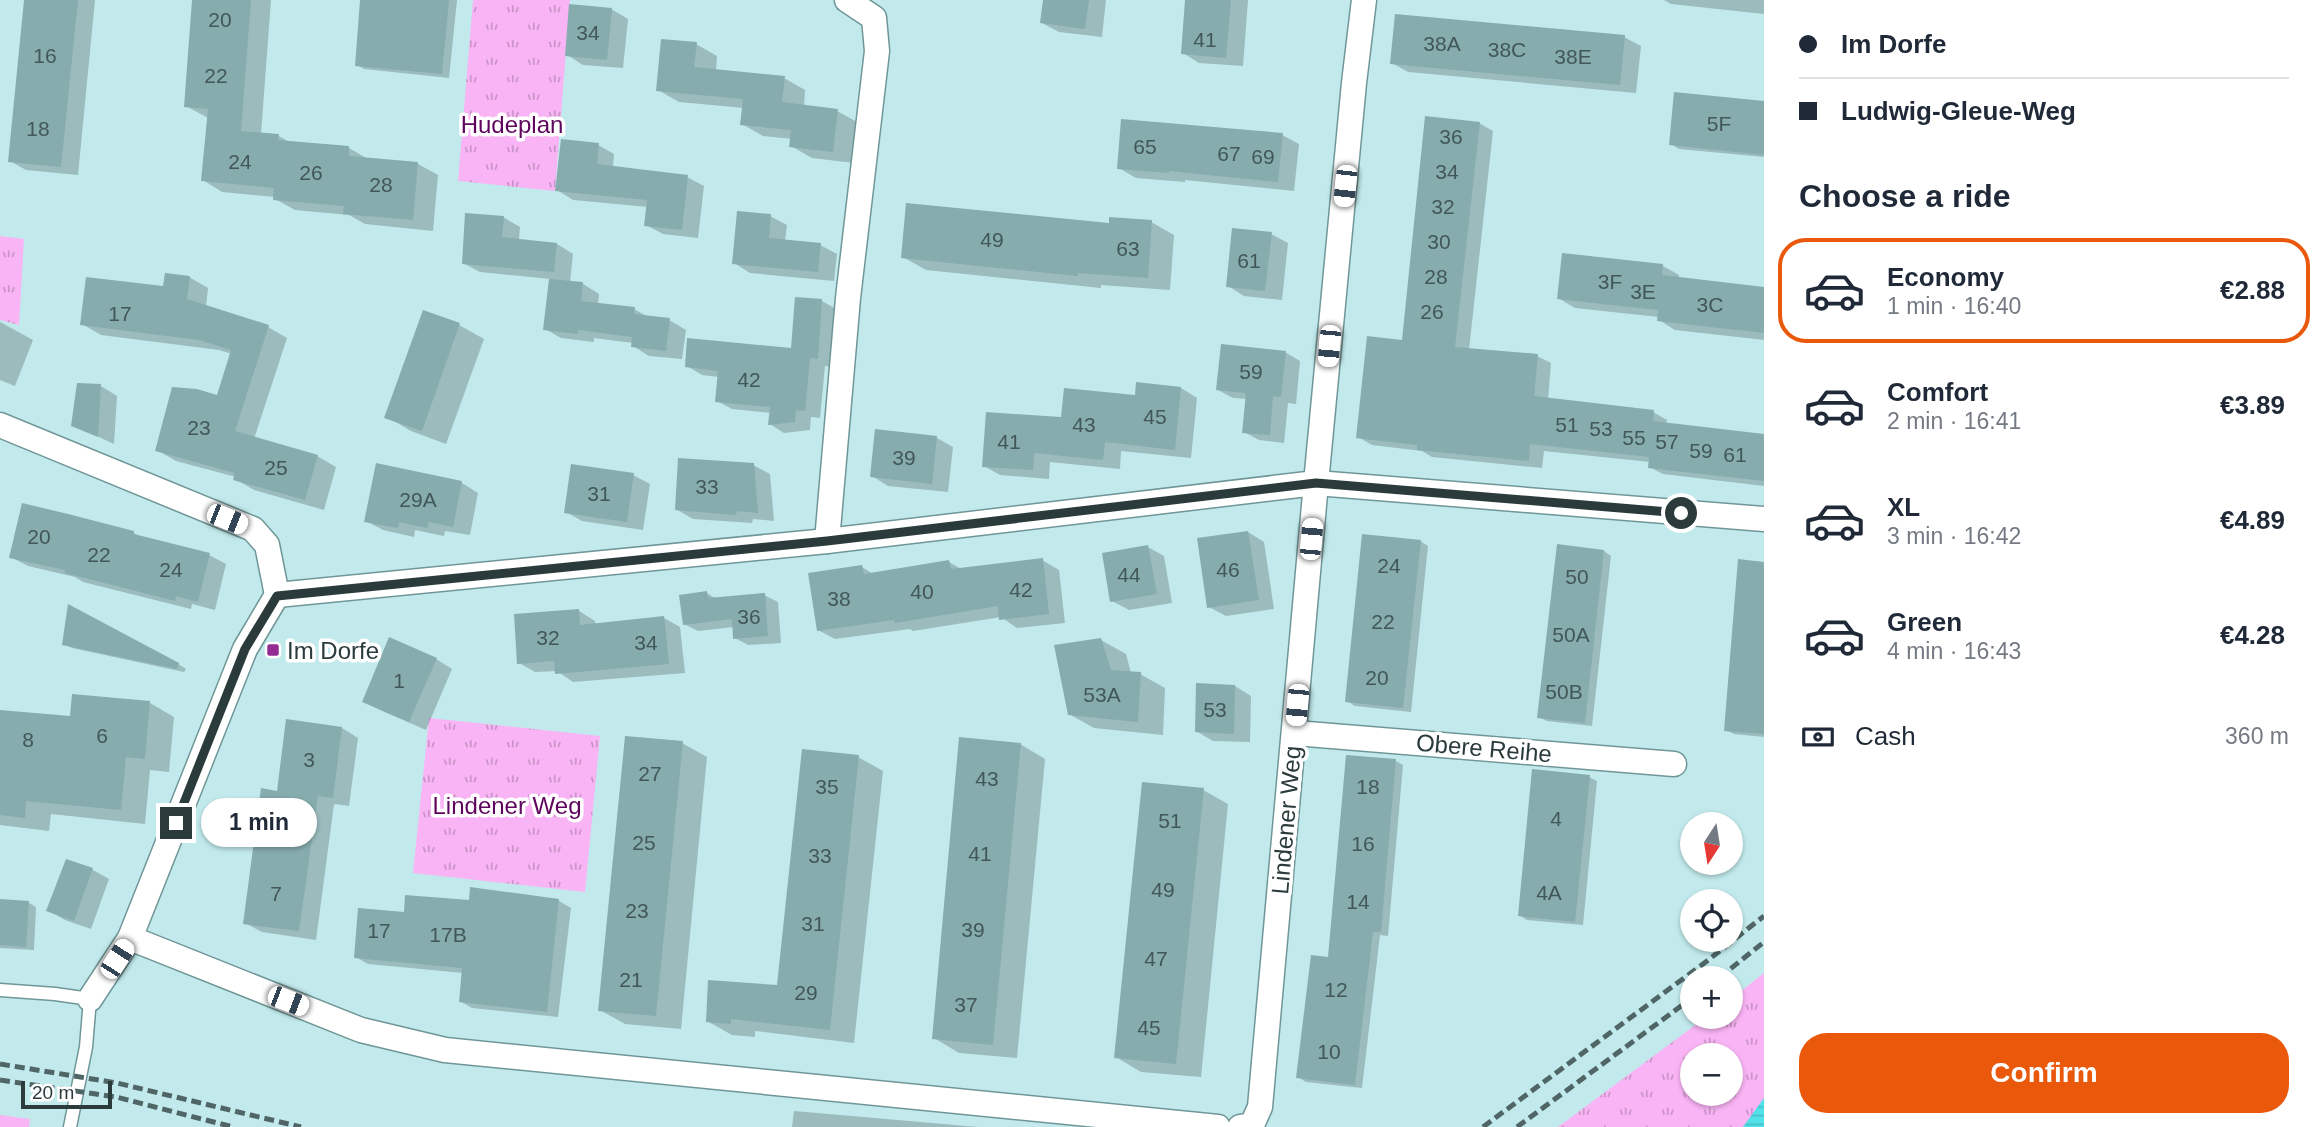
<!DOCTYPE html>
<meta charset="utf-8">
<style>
body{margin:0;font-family:Helvetica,sans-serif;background:#f2f2f3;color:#1f2937;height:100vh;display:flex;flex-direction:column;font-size:26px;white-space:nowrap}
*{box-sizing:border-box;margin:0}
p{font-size:23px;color:#747a83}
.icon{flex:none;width:38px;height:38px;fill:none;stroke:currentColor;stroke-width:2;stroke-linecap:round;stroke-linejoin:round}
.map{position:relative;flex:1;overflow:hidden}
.details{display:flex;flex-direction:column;background:#fff;width:560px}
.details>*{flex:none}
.guide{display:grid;align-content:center;height:154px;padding:0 35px;background:#fff}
.needle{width:46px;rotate:192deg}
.fabs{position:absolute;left:1680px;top:812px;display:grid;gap:14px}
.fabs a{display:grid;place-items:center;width:63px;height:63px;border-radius:50%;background:#fff;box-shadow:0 2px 5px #0004;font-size:35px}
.scale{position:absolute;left:21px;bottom:18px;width:91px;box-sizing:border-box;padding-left:7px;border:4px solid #2b3b3b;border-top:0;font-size:19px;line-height:24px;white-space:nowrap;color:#2b3b3b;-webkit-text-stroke:5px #fff;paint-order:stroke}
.end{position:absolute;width:32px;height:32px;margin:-16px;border:9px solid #2b3b3b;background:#fff;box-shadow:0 0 0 4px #fff}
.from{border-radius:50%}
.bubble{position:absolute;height:49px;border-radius:24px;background:#fff;box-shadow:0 2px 5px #0004;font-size:23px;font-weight:800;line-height:49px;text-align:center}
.car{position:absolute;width:21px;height:42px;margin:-21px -10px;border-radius:9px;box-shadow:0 0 5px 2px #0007;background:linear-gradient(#fff 24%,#345 0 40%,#fff 0 76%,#345 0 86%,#fff 0)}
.guide b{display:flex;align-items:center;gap:24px;height:66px;font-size:26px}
.guide b+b{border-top:2px solid #e0e1e3}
.guide i{width:18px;height:18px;background:#1f2937}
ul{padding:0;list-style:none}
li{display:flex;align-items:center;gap:21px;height:105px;margin:0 14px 10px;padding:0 21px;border:4px solid transparent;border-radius:28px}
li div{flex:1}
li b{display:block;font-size:26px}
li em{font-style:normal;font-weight:800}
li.active{border-color:#ea580c}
li>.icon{width:63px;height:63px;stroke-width:1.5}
h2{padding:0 35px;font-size:32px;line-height:84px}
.pay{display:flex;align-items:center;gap:18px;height:77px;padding:0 35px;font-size:26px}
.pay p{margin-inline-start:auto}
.cta{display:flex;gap:14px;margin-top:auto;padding:14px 35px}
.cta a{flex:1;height:80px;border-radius:28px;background:#ea580c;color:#fff;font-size:28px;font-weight:800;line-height:80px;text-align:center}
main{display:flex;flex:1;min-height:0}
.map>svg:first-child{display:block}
.grass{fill:url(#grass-tufts);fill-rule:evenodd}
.garden{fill:#f9b4f5}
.water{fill:url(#water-rules)}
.shadow{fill:#0003}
.building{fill:#86acae}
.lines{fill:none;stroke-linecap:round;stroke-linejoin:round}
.service-casing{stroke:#709697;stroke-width:15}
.minor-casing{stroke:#709697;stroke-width:27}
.service{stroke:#fff;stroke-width:12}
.minor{stroke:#fff;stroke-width:24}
.rail{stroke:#506666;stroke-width:5;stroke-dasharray:10 5;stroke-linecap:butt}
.route{stroke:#2b3b3b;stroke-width:9}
.poi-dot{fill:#932c91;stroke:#fff;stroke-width:2.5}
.labels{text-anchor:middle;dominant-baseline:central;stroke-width:7;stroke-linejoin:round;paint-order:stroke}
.number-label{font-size:21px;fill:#425758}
.park-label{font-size:24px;fill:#5e045d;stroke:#fff}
.poi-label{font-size:24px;fill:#2b3b3b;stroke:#fff;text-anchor:start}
.street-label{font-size:24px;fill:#2b3b3b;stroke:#fff}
</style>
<main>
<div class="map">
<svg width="1764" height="1127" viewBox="0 0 1764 1127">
<defs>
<pattern id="grass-tufts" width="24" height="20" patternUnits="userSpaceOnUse" patternTransform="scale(1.75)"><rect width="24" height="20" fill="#f9b4f5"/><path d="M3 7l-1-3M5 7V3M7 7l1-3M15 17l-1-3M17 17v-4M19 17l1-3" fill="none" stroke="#ca94c8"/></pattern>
<pattern id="water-rules" width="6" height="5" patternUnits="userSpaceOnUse" patternTransform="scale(1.75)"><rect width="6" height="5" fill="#51e1e8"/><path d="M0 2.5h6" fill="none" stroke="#47c2c8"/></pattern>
</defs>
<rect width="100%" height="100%" fill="#c2eaec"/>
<g class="grass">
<polygon points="473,0 570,0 555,191 458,181"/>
<polygon points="0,236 24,239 19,325 0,320"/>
<polygon points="429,718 600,736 585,892 413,873"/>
<path d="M1764,973V1127H1558L1706,1017H1731V999ZM1692,1055H1731V1094H1692Z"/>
</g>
<polygon class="garden" points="0,1115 30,1119 29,1127 0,1127"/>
<polygon class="water" points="1764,1098 1764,1127 1743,1127"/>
<g class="shadow">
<polygon points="26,0 95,0 78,175 26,170 10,161"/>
<polygon points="194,0 271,0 261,134 279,136 291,143 349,148 368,159 418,164 438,175 433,231 365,224 349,215 295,210 275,199 275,197 222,192 203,180 208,118 186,106"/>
<polygon points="362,0 457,0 449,78 364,69 357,65"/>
<polygon points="1045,0 1106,0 1102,37 1059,32 1042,23"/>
<polygon points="1187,0 1248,0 1243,66 1199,63 1183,53"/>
<polygon points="1664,0 1764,0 1764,14 1671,4"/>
<polygon points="611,9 628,19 623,68 583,65 567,55"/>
<polygon points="1624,37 1641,46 1636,93 1408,72 1392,63"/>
<polygon points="696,44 717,56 716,71 784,78 805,90 804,107 837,111 859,123 854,163 812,158 791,146 792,139 763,136 742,124 744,108 679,102 658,90"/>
<polygon points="1764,103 1764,157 1679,149 1671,144"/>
<polygon points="1479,123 1493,131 1469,350 1537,356 1551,363 1548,400 1653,412 1667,420 1666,425 1764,436 1764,486 1663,474 1649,467 1650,462 1544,451 1542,468 1432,457 1422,451 1372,445 1358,437 1403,342"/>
<polygon points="1282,135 1299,144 1294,191 1185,180 1185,182 1136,178 1119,168"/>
<polygon points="598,145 614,154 613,168 687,177 704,186 698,238 663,234 646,225 648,207 573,200 557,190"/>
<polygon points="770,216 787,225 785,241 820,245 837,254 834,281 750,273 734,263"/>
<polygon points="503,217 520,227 519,240 557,244 573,254 570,283 583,284 599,294 598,305 634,309 650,318 669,320 686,330 682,359 649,356 633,346 633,343 594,338 594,342 561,338 545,329 550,279 480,272 463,263"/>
<polygon points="1151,222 1174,235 1170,290 1101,285 1101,288 926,270 903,257 1111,225"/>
<polygon points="1271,234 1288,243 1282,300 1244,296 1228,286"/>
<polygon points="1564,255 1663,266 1679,275 1679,279 1764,288 1764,340 1675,330 1659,320 1659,317 1575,308 1558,298"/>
<polygon points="189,277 208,288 206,307 268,327 287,338 254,439 317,456 336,467 324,510 254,490 235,479 236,477 176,461 157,450 218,397 232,354 219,350 101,335 82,324"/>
<polygon points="822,301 836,309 832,367 825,366 820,418 811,417 810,430 784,433 770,424 771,413 732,409 717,401 719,377 702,375 687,366 793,350"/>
<polygon points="0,322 33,340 15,386 0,380"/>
<polygon points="459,325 484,339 446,444 411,431 387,417"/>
<polygon points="1285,352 1300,361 1296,404 1288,403 1284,443 1259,440 1244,432 1247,399 1233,398 1218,390"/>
<polygon points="101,386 117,396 114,444 73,425"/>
<polygon points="1181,388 1197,398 1191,458 1121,451 1120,469 1050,462 1049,479 1000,475 984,466 1136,397"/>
<polygon points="937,438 953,447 948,492 888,486 872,476"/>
<polygon points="378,465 462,483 478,493 470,535 445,531 444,536 415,530 414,537 383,530 366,521"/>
<polygon points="753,465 770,474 774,521 753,519 752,523 693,519 676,509"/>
<polygon points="633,475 650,484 643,530 582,521 566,512"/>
<polygon points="1248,532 1264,542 1274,609 1226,616 1209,607"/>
<polygon points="134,533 142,538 209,555 226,564 215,610 192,604 191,609 83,582 75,577 28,566 11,557"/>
<polygon points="1420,541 1428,546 1411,712 1355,706 1347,701"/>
<polygon points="1148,547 1164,556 1172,603 1129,610 1112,601"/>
<polygon points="1604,551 1611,556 1592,726 1547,721 1539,717"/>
<polygon points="1042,560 1059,570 1065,623 1017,628 1001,617 913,631 910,629 835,639 818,630 862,567 873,574 949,562 963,570"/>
<polygon points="1764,563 1764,737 1734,734 1726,730"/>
<polygon points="707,593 716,599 764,595 778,602 781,643 748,645 735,638 734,627 698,631 684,624"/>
<polygon points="579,611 595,621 596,625 664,618 680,627 685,673 573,682 557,671 535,672 519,663"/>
<polygon points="1101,640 1126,654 1131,673 1140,674 1165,688 1163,735 1094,728 1069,714"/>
<polygon points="64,644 178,664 186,669 184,672 72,648"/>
<polygon points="436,659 452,669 426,730 380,710 364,701"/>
<polygon points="1235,686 1251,696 1250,742 1213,741 1196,731"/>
<polygon points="150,703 174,717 169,772 150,770 145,824 51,814 49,831 0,825 0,711 71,718"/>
<polygon points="342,728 358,738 349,806 334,804 316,940 262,932 245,923 278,793"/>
<polygon points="682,743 707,757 681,1029 625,1024 600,1010"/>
<polygon points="1020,744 1045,759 1017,1058 959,1053 934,1038"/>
<polygon points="858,757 883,771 854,1043 755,1031 755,1037 732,1035 707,1021 779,987"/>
<polygon points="1396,761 1403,765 1388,936 1380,935 1362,1088 1306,1082 1298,1077 1329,959"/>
<polygon points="1589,777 1597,781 1583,925 1527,920 1519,915"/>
<polygon points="1203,790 1228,804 1201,1077 1141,1072 1116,1057"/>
<polygon points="67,861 93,870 109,879 91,929 65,920 49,911"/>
<polygon points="0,901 29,903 36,907 34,950 0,948"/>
<polygon points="559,901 571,908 558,1017 472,1008 460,1001 463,973 368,964 356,957 405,913 470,902"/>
<polygon points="794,1111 978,1127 792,1127"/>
</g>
<g class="building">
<polygon points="24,0 78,0 61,167 8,162"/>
<polygon points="192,0 251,0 241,131 279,134 278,140 349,146 349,156 418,162 413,220 343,214 344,206 273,200 274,188 201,181 208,109 184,107"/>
<polygon points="360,0 449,0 442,74 355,66"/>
<polygon points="1043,0 1089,0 1085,29 1040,23"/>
<polygon points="1185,0 1231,0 1226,58 1181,54"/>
<polygon points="569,4 612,8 607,60 565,56"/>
<polygon points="1395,14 1625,35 1620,85 1390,64"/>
<polygon points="661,39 697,42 694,67 785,76 782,102 838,109 833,152 789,147 791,130 740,125 743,99 656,91"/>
<polygon points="1674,92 1764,101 1764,155 1669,145"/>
<polygon points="1425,116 1480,122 1455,347 1538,354 1534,396 1654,410 1653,421 1764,434 1764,481 1648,468 1649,457 1530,444 1529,461 1417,450 1417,445 1356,438 1367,336 1402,340"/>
<polygon points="1121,119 1283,133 1278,182 1169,171 1169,173 1117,169"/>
<polygon points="561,139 599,143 597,164 688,175 682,230 644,226 647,200 555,191"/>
<polygon points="906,203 1109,223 1109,217 1152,220 1148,278 1078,273 1078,276 901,258"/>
<polygon points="737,211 771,214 769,238 821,243 818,272 732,264"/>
<polygon points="465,213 504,216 502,237 557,243 554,272 462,264"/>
<polygon points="1232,228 1272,232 1265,291 1226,287"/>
<polygon points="1562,253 1663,264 1662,275 1764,287 1764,333 1657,321 1658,310 1557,299"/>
<polygon points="165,273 190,276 187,299 269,325 235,431 318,455 305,500 233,480 235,473 155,451 172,387 197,389 217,395 231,350 199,340 80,325 86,277 163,286"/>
<polygon points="549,279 583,282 581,301 635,307 634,314 670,318 666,351 631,347 632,337 578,330 578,334 543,330"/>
<polygon points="795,297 822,299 818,359 810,358 805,411 796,410 795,422 768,425 770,407 715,402 718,371 685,367 687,338 791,348"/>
<polygon points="423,310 460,323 422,431 384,418"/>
<polygon points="1221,344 1286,351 1281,397 1273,396 1270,435 1242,433 1246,393 1216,390"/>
<polygon points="1136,382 1181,387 1175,450 1105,442 1103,460 1034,453 1033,470 982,467 986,412 1061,417 1064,388 1135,395"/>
<polygon points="77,383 101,384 98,437 71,426"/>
<polygon points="875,429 937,436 932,484 870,477"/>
<polygon points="678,458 754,463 758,513 737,511 736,515 675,510"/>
<polygon points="376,463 462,481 453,527 429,522 427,528 399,522 398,528 364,522"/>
<polygon points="571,464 634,473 627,522 564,513"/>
<polygon points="22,503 68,514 134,531 134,534 210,553 198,602 176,596 175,601 65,573 65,570 9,558"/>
<polygon points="1248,531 1259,600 1207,608 1197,538"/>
<polygon points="1362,534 1421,540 1403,708 1345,702"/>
<polygon points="1557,544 1604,550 1585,723 1537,718"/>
<polygon points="1148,545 1157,594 1110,602 1102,553"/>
<polygon points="1043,558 1049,614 999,620 998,606 895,623 894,620 817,631 808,573 862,565 864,574 949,560 951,569"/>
<polygon points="1738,559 1764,562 1764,734 1724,731"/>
<polygon points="707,591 708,598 765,593 768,636 733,639 732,619 683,625 679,595"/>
<polygon points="68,604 179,663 177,669 62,645"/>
<polygon points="579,609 580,625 664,616 669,664 555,674 554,661 517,664 514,614"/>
<polygon points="389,637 437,658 409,722 362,702"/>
<polygon points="1101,638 1111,670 1141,672 1138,722 1068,715 1054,645"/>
<polygon points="1196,683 1235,685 1234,734 1195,732"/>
<polygon points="72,694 150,701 145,759 126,757 121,810 26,801 25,818 0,815 0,710 70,716"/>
<polygon points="286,719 342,727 333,798 318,796 299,931 243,924 261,788 277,791"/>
<polygon points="625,736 683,741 656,1016 598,1011"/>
<polygon points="959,737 1021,743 993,1045 932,1039"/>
<polygon points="802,749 859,755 830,1030 731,1019 731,1024 706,1022 708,980 777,985"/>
<polygon points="1346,755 1396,759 1381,932 1373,932 1355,1085 1296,1078 1311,955 1328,957"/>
<polygon points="1532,769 1590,775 1575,922 1518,916"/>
<polygon points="1142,782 1204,788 1176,1064 1114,1058"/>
<polygon points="66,859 93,868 74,921 46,911"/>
<polygon points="470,887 559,899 547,1012 459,1002 462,968 354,958 358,908 404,912 405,895 469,900"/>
<polygon points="0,899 29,901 26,947 0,945"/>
</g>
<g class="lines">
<defs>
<polyline id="service" points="0,990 55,994 90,999 86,1047 70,1127"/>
<g id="minor">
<polyline points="0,425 253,529 267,545 277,595"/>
<polyline points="827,541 848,298 877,51 874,18 847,0"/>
<polyline points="277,595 827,541 1316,483 1764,519"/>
<polyline points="1295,733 1674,764"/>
<polyline points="130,938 361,1030 445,1050 1218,1127"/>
<polyline points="90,999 130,938 245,649 277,595"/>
<polyline points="1240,1127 1252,1125 1260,1107 1316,483 1354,83 1364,0"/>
</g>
</defs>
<use href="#service" class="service-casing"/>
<use href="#minor" class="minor-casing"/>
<use href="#service" class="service"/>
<use href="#minor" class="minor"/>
<g class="rail">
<polyline points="1719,978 1764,942"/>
<polyline points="0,1064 117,1083 301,1127"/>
<polyline points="0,1080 116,1097 233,1127"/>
<polyline points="1483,1127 1707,961 1764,916"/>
<polyline points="1517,1127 1692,998"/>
</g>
</g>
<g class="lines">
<polyline class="route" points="176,823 245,649 277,596 827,541 1316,483 1681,513"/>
</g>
<rect class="poi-dot" x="266" y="643" width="14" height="14" rx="3.5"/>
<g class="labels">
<g class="number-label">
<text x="220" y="19">20</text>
<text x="588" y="32">34</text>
<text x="1205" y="39">41</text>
<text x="1442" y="43">38A</text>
<text x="1507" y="49">38C</text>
<text x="45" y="55">16</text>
<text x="1573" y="56">38E</text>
<text x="216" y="75">22</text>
<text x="1719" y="123">5F</text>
<text x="38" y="128">18</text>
<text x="1451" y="136">36</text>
<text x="1145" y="146">65</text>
<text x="1229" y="153">67</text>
<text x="1263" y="156">69</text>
<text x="240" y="161">24</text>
<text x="1447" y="171">34</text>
<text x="311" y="172">26</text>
<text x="381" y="184">28</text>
<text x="1443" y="206">32</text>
<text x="992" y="239">49</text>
<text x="1439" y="241">30</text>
<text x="1128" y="248">63</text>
<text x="1249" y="260">61</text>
<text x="1436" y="276">28</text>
<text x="1610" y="281">3F</text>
<text x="1643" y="291">3E</text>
<text x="1710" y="304">3C</text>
<text x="1432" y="311">26</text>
<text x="120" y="313">17</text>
<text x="1251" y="371">59</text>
<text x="749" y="379">42</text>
<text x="1155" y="416">45</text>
<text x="1084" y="424">43</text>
<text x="1567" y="424">51</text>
<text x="199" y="427">23</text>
<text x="1601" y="428">53</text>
<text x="1634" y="437">55</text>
<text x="1009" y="441">41</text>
<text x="1667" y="441">57</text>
<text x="1701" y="450">59</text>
<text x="1735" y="454">61</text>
<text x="904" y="457">39</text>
<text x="276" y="467">25</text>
<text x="707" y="486">33</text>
<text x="599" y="493">31</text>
<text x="418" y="499">29A</text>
<text x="39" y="536">20</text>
<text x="99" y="554">22</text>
<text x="1389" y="565">24</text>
<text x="171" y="569">24</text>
<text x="1228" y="569">46</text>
<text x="1129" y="574">44</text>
<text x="1577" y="576">50</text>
<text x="1021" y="589">42</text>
<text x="922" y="591">40</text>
<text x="839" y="598">38</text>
<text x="749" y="616">36</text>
<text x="1383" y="621">22</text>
<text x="1571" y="634">50A</text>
<text x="548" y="637">32</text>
<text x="646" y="642">34</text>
<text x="1377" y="677">20</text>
<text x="399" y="680">1</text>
<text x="1564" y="691">50B</text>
<text x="1102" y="694">53A</text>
<text x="1215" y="709">53</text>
<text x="102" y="735">6</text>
<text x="28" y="739">8</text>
<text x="309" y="759">3</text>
<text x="650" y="773">27</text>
<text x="987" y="778">43</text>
<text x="827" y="786">35</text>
<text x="1368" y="786">18</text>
<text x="1556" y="818">4</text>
<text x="1170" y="820">51</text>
<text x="644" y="842">25</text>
<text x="1363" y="843">16</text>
<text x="980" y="853">41</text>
<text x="820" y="855">33</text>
<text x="1163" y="889">49</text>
<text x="1549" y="892">4A</text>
<text x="276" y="893">7</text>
<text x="1358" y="901">14</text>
<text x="637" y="910">23</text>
<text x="813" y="923">31</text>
<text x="973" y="929">39</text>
<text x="379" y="930">17</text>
<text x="448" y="934">17B</text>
<text x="1156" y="958">47</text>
<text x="631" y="979">21</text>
<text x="1336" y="989">12</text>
<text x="806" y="992">29</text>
<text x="966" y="1004">37</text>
<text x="1149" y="1027">45</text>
<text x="1329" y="1051">10</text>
</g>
<g class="park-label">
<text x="512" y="124">Hudeplan</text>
<text x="507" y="805">Lindener Weg</text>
</g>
<g class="poi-label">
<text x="287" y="650">Im Dorfe</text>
</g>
<g class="street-label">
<text transform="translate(1484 748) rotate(5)">Obere Reihe</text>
<text transform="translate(1286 820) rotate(-85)">Lindener Weg</text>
</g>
</g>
</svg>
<div class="fabs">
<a><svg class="needle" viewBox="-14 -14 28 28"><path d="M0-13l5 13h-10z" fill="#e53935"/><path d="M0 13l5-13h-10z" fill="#747a83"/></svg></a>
<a><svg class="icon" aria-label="locate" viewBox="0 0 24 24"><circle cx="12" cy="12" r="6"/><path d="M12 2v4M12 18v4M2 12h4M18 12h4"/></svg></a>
<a>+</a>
<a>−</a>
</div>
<div class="scale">20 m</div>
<i class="end from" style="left:1681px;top:513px"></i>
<i class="end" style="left:176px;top:823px"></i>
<div class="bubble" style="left:201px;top:798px;width:116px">1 min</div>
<i class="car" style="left:1345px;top:186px;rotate:186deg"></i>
<i class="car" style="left:1329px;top:346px;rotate:185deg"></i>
<i class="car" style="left:227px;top:519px;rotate:112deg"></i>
<i class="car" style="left:1311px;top:539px;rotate:5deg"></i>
<i class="car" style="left:1297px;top:705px;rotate:185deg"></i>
<i class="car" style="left:117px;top:959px;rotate:33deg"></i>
<i class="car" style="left:288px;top:1001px;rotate:111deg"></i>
</div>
<section class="details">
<div class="guide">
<b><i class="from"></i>Im Dorfe</b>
<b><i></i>Ludwig-Gleue-Weg</b>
</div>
<h2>Choose a ride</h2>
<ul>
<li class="active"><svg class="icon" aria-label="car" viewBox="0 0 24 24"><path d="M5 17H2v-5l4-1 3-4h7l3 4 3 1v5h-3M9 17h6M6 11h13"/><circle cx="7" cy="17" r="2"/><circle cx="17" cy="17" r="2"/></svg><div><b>Economy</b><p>1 min · 16:40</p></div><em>€2.88</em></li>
<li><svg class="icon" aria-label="car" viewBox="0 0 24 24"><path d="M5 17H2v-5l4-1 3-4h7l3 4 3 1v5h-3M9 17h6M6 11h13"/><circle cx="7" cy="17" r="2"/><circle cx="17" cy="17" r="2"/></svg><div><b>Comfort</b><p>2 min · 16:41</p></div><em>€3.89</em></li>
<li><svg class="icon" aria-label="car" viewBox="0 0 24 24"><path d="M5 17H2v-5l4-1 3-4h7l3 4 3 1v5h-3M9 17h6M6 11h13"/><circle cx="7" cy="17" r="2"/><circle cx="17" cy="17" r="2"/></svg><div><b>XL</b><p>3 min · 16:42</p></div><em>€4.89</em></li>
<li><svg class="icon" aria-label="car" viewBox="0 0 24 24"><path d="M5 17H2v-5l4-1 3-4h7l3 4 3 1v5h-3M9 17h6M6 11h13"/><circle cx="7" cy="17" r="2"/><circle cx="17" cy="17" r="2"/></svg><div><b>Green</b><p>4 min · 16:43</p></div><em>€4.28</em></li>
</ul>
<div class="pay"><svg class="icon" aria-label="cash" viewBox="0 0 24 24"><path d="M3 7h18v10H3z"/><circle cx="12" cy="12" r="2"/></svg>Cash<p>360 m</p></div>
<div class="cta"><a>Confirm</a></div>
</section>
</main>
